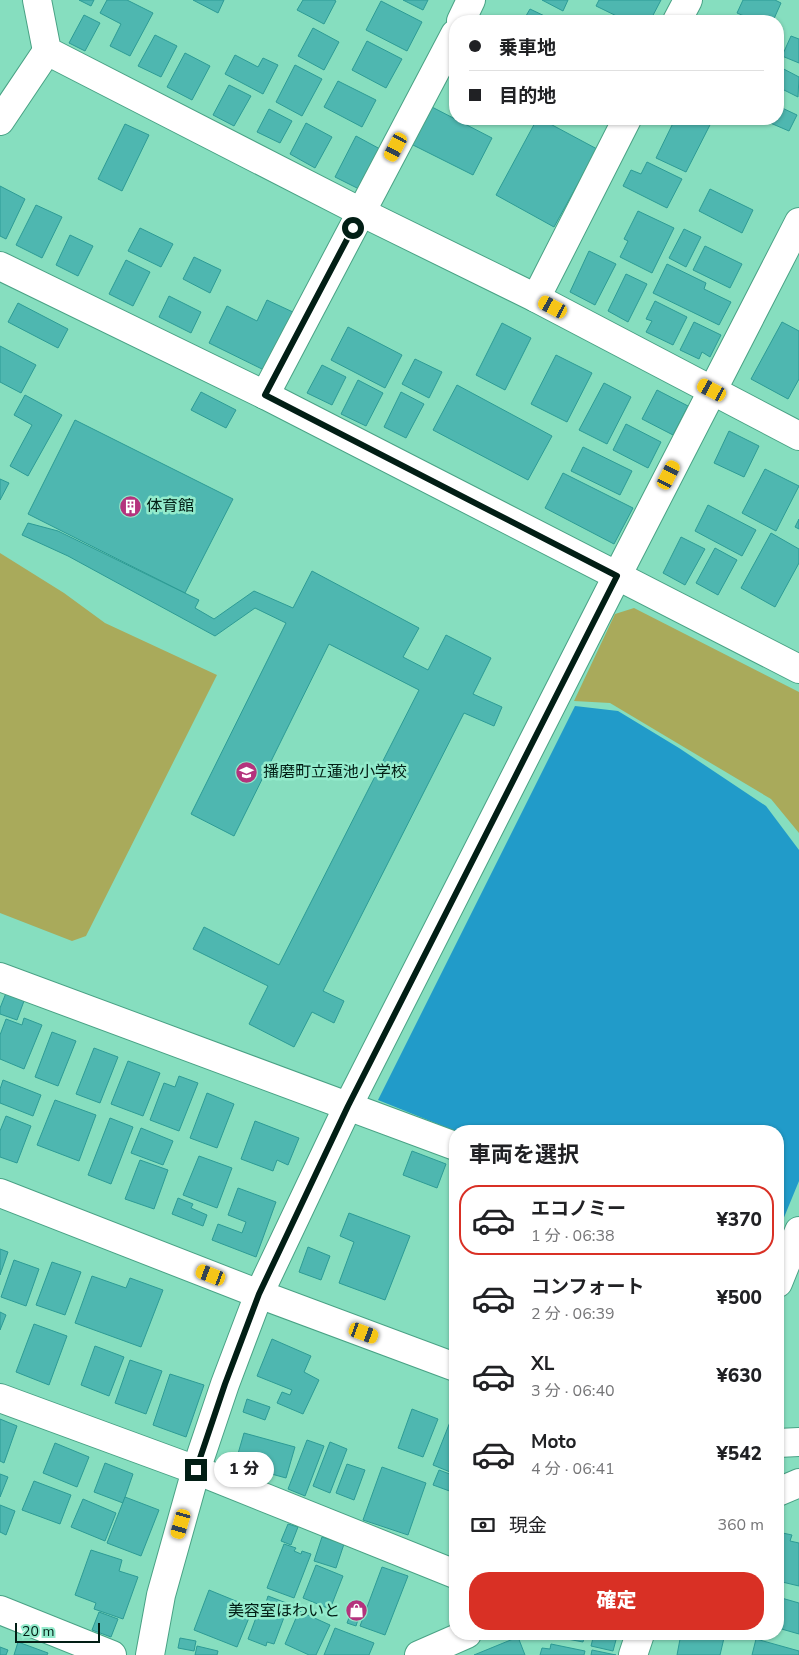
<!DOCTYPE html>
<html lang="ja">
<meta charset="utf-8">
<style>
body{margin:0;font-family:"Nunito Sans","Noto Sans JP",sans-serif;background:#f2f2f2;color:#202124;height:100vh;display:flex;flex-direction:column;font-size:19px;white-space:nowrap}
*{box-sizing:border-box;margin:0}
p{font-size:16px;color:#757577}
.icon{flex:none;width:28px;height:28px;fill:none;stroke:currentColor;stroke-width:2;stroke-linecap:round;stroke-linejoin:round}
.map{position:relative;flex:1;overflow:hidden}
.drawer{position:absolute;left:449px;top:1125px;width:335px;height:515px;display:flex;flex-direction:column;background:#fff;border-radius:20px;box-shadow:0 1px 4px #0004}
.drawer>*{flex:none}
.hud{position:absolute;left:449px;top:15px;width:335px;height:110px;border-radius:20px;box-shadow:0 1px 4px #0004;display:grid;align-content:center;height:110px;padding:0 20px;background:#fff}
.scale{position:absolute;left:15px;bottom:12px;width:85px;box-sizing:border-box;padding-left:5px;border:2px solid #021e15;border-top:0;font-size:14px;line-height:18px;white-space:nowrap;color:#021e15;-webkit-text-stroke:4px #93ebcc;paint-order:stroke}
.end{position:absolute;width:22px;height:22px;margin:-11px;border:6px solid #021e15;background:#fff;box-shadow:0 0 0 2px #fff}
.from{border-radius:50%}
.bubble{position:absolute;height:35px;border-radius:18px;background:#fff;box-shadow:0 1px 4px #0004;font-size:16px;font-weight:800;line-height:35px;text-align:center}
.car{position:absolute;width:15px;height:30px;margin:-15px -8px;border-radius:6px;box-shadow:0 0 4px 1px #0007;background:linear-gradient(#f5c518 24%,#345 0 40%,#f5c518 0 76%,#345 0 86%,#f5c518 0)}
.hud b{display:flex;align-items:center;gap:18px;height:48px;font-size:19px}
.hud b+b{border-top:1px solid #e0e0e0}
.hud i{width:12px;height:12px;background:#202124}
ul{padding:0;list-style:none}
li{display:flex;align-items:center;gap:15px;height:70px;margin:0 10px 8px;padding:0 10px;border:2px solid transparent;border-radius:20px}
li div{flex:1}
li b{display:block;font-size:19px}
li em{font-style:normal;font-weight:800}
li.selected{border-color:#d93025}
li>.icon{width:45px;height:45px;stroke-width:1.5}
h2{padding:0 20px;font-size:22px;line-height:60px}
.pay{display:flex;align-items:center;gap:12px;height:55px;padding:0 20px;font-size:19px}
.pay p{margin-inline-start:auto}
.primary-button{display:flex;gap:10px;margin-top:auto;padding:10px 20px}
.primary-button a{flex:1;height:58px;border-radius:20px;background:#d93025;color:#fff;font-size:20px;font-weight:800;line-height:58px;text-align:center}
.map>svg:first-child{display:block}
.green{fill:#a9aa5b}
.water{fill:#219bc9}
.building{fill:#4eb7b0;stroke:#2d9b95}
.lines{fill:none;stroke-linecap:round;stroke-linejoin:round}
.street-casing{stroke:#49a285;stroke-width:30}
.secondary-casing{stroke:#49a285;stroke-width:30}
.street{stroke:#fff;stroke-width:28}
.secondary{stroke:#fff;stroke-width:28}
.route{stroke:#021e15;stroke-width:6}
.labels{text-anchor:middle;dominant-baseline:central;stroke-width:5;stroke-linejoin:round;paint-order:stroke}
.poi-label{font-size:16px;fill:#021e15;stroke:#93ebcc;text-anchor:start}
</style>
<div class="map">
<svg width="799" height="1655" viewBox="0 0 799 1655">
<rect width="100%" height="100%" fill="#86debf"/>
<g class="green">
<polygon points="0,553 64,593 105,623 217,675 86,936 72,941 0,913"/>
<polygon points="634,608 799,692 799,833 771,799 610,703 574,701 615,614"/>
</g>
<polygon class="water" points="575,706 618,711 679,748 766,806 799,850 799,1181 778,1232 778,1131 455,1131 378,1100"/>
<g class="building">
<polygon points="79,0 94,0 91,6"/>
<polygon points="107,0 127,0 153,13 130,56 110,46 121,24 100,13"/>
<polygon points="193,0 224,0 218,13"/>
<polygon points="303,0 334,0 336,1 324,24 297,10"/>
<polygon points="403,0 428,0 423,10"/>
<polygon points="542,0 568,0 563,11"/>
<polygon points="599,0 661,0 650,21 627,21 596,6"/>
<polygon points="743,0 775,0 781,3 773,21 756,21 737,13"/>
<polygon points="381,1 422,22 407,51 366,30"/>
<polygon points="530,9 555,21 523,21"/>
<polygon points="84,15 100,23 85,51 69,43"/>
<polygon points="313,28 339,42 324,70 298,56"/>
<polygon points="155,35 177,46 161,77 138,66"/>
<polygon points="791,36 799,39 799,63 782,56"/>
<polygon points="367,41 402,59 386,88 352,70"/>
<polygon points="185,53 210,66 192,100 167,87"/>
<polygon points="235,55 258,67 263,58 278,65 263,94 225,74"/>
<polygon points="295,65 322,79 302,116 276,102"/>
<polygon points="778,66 799,77 798,97 778,87"/>
<polygon points="338,81 376,100 362,127 324,107"/>
<polygon points="229,85 251,96 234,126 213,115"/>
<polygon points="430,106 492,138 473,175 411,144"/>
<polygon points="778,106 797,115 789,131 761,119 778,119"/>
<polygon points="269,109 292,121 280,143 257,132"/>
<polygon points="537,119 541,119 597,149 554,227 496,195"/>
<polygon points="675,119 713,119 686,172 656,158"/>
<polygon points="306,123 332,137 315,168 290,154"/>
<polygon points="125,124 149,135 122,191 98,179"/>
<polygon points="356,136 380,149 359,189 335,177"/>
<polygon points="647,162 682,179 667,208 623,186 631,170 641,174"/>
<polygon points="0,186 25,199 6,239 0,236"/>
<polygon points="710,189 753,210 742,233 699,211"/>
<polygon points="36,205 62,217 42,258 16,245"/>
<polygon points="638,211 674,228 652,273 620,257 628,241 624,239"/>
<polygon points="140,228 173,244 161,267 128,251"/>
<polygon points="684,229 701,237 686,267 669,258"/>
<polygon points="70,235 93,246 78,276 56,265"/>
<polygon points="705,246 742,264 730,288 693,270"/>
<polygon points="589,251 616,264 595,305 570,292"/>
<polygon points="194,257 221,270 210,293 183,279"/>
<polygon points="126,260 150,272 133,306 109,294"/>
<polygon points="667,264 706,283 704,289 731,302 719,325 653,293"/>
<polygon points="626,274 647,284 628,322 608,311"/>
<polygon points="169,296 201,312 191,333 159,317"/>
<polygon points="267,300 295,313 266,371 209,343 227,306 257,321"/>
<polygon points="655,301 687,317 673,345 646,332 652,321 646,319"/>
<polygon points="18,303 68,329 58,348 8,322"/>
<polygon points="694,322 721,335 710,357 702,352 699,359 680,350"/>
<polygon points="782,322 799,331 799,379 788,399 751,379"/>
<polygon points="502,323 531,338 505,390 476,375"/>
<polygon points="348,327 402,355 385,388 331,360"/>
<polygon points="0,346 36,365 21,393 0,382"/>
<polygon points="556,355 592,373 567,422 531,404"/>
<polygon points="415,359 442,372 429,398 402,384"/>
<polygon points="322,365 346,377 332,405 307,393"/>
<polygon points="358,380 383,393 366,426 341,414"/>
<polygon points="604,383 631,397 607,444 579,430"/>
<polygon points="457,385 552,436 528,480 433,430"/>
<polygon points="657,390 688,406 673,435 642,419"/>
<polygon points="201,392 236,410 226,428 191,410"/>
<polygon points="401,392 424,404 406,438 384,427"/>
<polygon points="25,395 62,415 28,476 10,466 32,425 14,415"/>
<polygon points="75,420 233,499 185,593 28,514"/>
<polygon points="626,424 661,442 648,468 613,450"/>
<polygon points="729,431 759,446 744,477 714,463"/>
<polygon points="583,447 632,471 620,495 571,471"/>
<polygon points="765,469 799,486 776,531 742,513"/>
<polygon points="563,473 633,508 614,544 545,508"/>
<polygon points="0,479 9,483 0,500"/>
<polygon points="708,505 756,530 742,556 695,531"/>
<polygon points="799,519 799,529 795,527"/>
<polygon points="28,523 58,531 199,600 195,608 214,619 254,591 293,608 312,571 419,628 403,657 428,670 446,635 491,658 473,694 502,707 494,726 464,713 323,991 344,1001 334,1023 312,1012 294,1047 249,1024 268,986 193,949 204,927 279,965 419,690 329,644 234,836 191,814 286,623 255,608 215,636 68,556 22,535"/>
<polygon points="771,533 799,549 799,563 775,607 741,588"/>
<polygon points="681,537 705,549 685,585 663,573"/>
<polygon points="715,548 737,560 718,595 696,583"/>
<polygon points="6,993 24,1001 17,1020 0,1014 0,1008"/>
<polygon points="24,1018 42,1025 24,1069 0,1059 0,1035 6,1019 22,1025"/>
<polygon points="52,1032 76,1041 58,1086 35,1077"/>
<polygon points="94,1048 118,1057 100,1103 76,1094"/>
<polygon points="128,1061 160,1073 143,1116 111,1104"/>
<polygon points="179,1076 198,1083 179,1131 150,1120 164,1083 175,1087"/>
<polygon points="3,1080 41,1095 33,1116 0,1103 0,1089"/>
<polygon points="207,1093 234,1104 217,1148 190,1138"/>
<polygon points="55,1100 96,1115 79,1161 37,1145"/>
<polygon points="6,1116 31,1126 17,1163 0,1157 0,1131"/>
<polygon points="110,1118 133,1127 111,1184 88,1175"/>
<polygon points="255,1121 299,1138 288,1165 277,1160 273,1171 241,1159"/>
<polygon points="141,1128 173,1141 163,1165 131,1153"/>
<polygon points="412,1151 446,1164 437,1188 403,1175"/>
<polygon points="199,1156 232,1168 217,1208 183,1195"/>
<polygon points="140,1160 168,1170 154,1209 125,1199"/>
<polygon points="238,1188 276,1202 256,1257 212,1240 218,1224 242,1233 246,1222 228,1215"/>
<polygon points="178,1198 193,1204 191,1208 207,1215 203,1226 172,1214"/>
<polygon points="349,1213 410,1236 385,1300 339,1283 354,1242 340,1236"/>
<polygon points="308,1247 330,1256 321,1280 299,1272"/>
<polygon points="0,1249 8,1252 0,1275"/>
<polygon points="14,1260 39,1269 26,1306 1,1297"/>
<polygon points="52,1262 81,1272 65,1315 36,1305"/>
<polygon points="92,1276 126,1288 130,1278 163,1290 141,1347 75,1323"/>
<polygon points="0,1312 6,1315 0,1330"/>
<polygon points="34,1324 67,1336 49,1385 16,1372"/>
<polygon points="272,1339 311,1356 304,1372 319,1380 303,1414 277,1403 282,1392 290,1395 292,1390 257,1376"/>
<polygon points="95,1346 124,1357 109,1396 81,1385"/>
<polygon points="130,1360 162,1371 146,1414 115,1403"/>
<polygon points="170,1374 204,1385 186,1437 153,1425"/>
<polygon points="247,1399 270,1407 265,1420 243,1412"/>
<polygon points="412,1409 438,1419 423,1457 398,1448"/>
<polygon points="452,1417 455,1418 455,1474 433,1465"/>
<polygon points="0,1419 17,1426 4,1463 0,1461"/>
<polygon points="244,1433 295,1447 286,1478 235,1464"/>
<polygon points="307,1440 324,1446 305,1496 288,1489"/>
<polygon points="330,1442 347,1449 330,1493 313,1486"/>
<polygon points="55,1443 89,1457 77,1487 43,1473"/>
<polygon points="105,1463 133,1474 123,1503 94,1492"/>
<polygon points="347,1464 365,1470 354,1500 336,1493"/>
<polygon points="382,1467 426,1483 408,1535 363,1520"/>
<polygon points="439,1470 455,1476 455,1493 433,1485"/>
<polygon points="0,1474 8,1477 0,1497"/>
<polygon points="34,1481 71,1495 60,1524 22,1510"/>
<polygon points="125,1497 159,1510 141,1556 107,1543"/>
<polygon points="83,1499 116,1513 105,1541 71,1527"/>
<polygon points="0,1505 15,1511 6,1535 0,1532"/>
<polygon points="288,1524 298,1527 291,1545 281,1541"/>
<polygon points="778,1532 792,1535 790,1541 799,1543 799,1586 778,1581"/>
<polygon points="322,1537 344,1544 336,1568 314,1561"/>
<polygon points="284,1544 296,1548 294,1551 301,1554 302,1551 311,1554 294,1598 267,1588"/>
<polygon points="91,1550 122,1560 119,1571 138,1577 123,1619 94,1609 96,1603 75,1595"/>
<polygon points="316,1565 343,1576 330,1609 303,1598"/>
<polygon points="382,1567 408,1576 385,1635 360,1626"/>
<polygon points="209,1590 253,1608 237,1647 194,1630"/>
<polygon points="268,1596 289,1604 274,1644 267,1642 266,1646 248,1639 260,1607 264,1609"/>
<polygon points="778,1597 799,1603 799,1634 778,1628"/>
<polygon points="353,1607 361,1610 356,1626 347,1623"/>
<polygon points="299,1611 330,1625 316,1655 309,1655 285,1644"/>
<polygon points="99,1612 118,1619 111,1637 92,1630"/>
<polygon points="335,1628 374,1643 369,1655 324,1655"/>
<polygon points="563,1634 585,1634 583,1642 562,1638"/>
<polygon points="594,1634 617,1636 613,1651 591,1646"/>
<polygon points="681,1634 703,1634 724,1638 720,1655 677,1655"/>
<polygon points="518,1637 525,1655 474,1655"/>
<polygon points="180,1638 196,1641 194,1651 178,1648"/>
<polygon points="756,1639 799,1651 799,1655 752,1655"/>
<polygon points="18,1642 48,1653 47,1655 14,1655"/>
<polygon points="551,1644 585,1651 584,1655 540,1655 542,1648 550,1649"/>
<polygon points="197,1646 218,1651 217,1655 195,1655"/>
<polygon points="0,1647 8,1650 6,1655 0,1655"/>
<polygon points="592,1650 616,1655 591,1655"/>
</g>
<g class="lines">
<defs>
<g id="street">
<polyline points="37,0 47,51 361,212 536,298 799,436"/>
<polyline points="461,21 471,0"/>
<polyline points="677,21 688,0"/>
<polyline points="536,298 627,119"/>
<polyline points="265,395 455,34"/>
<polyline points="0,977 455,1146"/>
<polyline points="778,1283 799,1231"/>
<polyline points="0,1398 196,1470 455,1574"/>
<polyline points="0,1610 112,1655"/>
<polyline points="633,1655 640,1634"/>
</g>
<g id="secondary">
<polyline points="0,121 47,51"/>
<polyline points="0,266 265,395 799,669"/>
<polyline points="0,1193 259,1294 455,1367"/>
<polyline points="778,1443 799,1442"/>
<polyline points="778,1492 799,1483"/>
<polyline points="150,1655 161,1595 196,1470 225,1384 259,1294 348,1106 617,576 799,222"/>
<polyline points="419,1655 467,1634"/>
</g>
</defs>
<use href="#street" class="street-casing"/>
<use href="#secondary" class="secondary-casing"/>
<use href="#street" class="street"/>
<use href="#secondary" class="secondary"/>
</g>
<g class="lines">
<polyline class="route" points="196,1470 225,1384 259,1294 348,1106 617,576 265,395 353,228"/>
</g>
<defs>
<symbol id="building-disc" viewBox="-11 -11 22 22"><circle r="9.5" fill="#b4337d" stroke="#93ebcc"/><path d="M-4-6H4V6H1V3H-1V6H-4ZM-2.5-4.3h1.7v1.8h-1.7ZM.8-4.3h1.7v1.8H.8ZM-2.5-1h1.7V.8h-1.7ZM.8-1h1.7V.8H.8Z" fill="#fff"/></symbol>
<symbol id="school-disc" viewBox="-11 -11 22 22"><circle r="9.5" fill="#b4337d" stroke="#93ebcc"/><path d="M0-5L7-2L0 1L-7-2ZM-4 1L0 2.5L4 1V4Q0 6-4 4Z" fill="#fff"/></symbol>
<symbol id="shop-disc" viewBox="-11 -11 22 22"><circle r="9.5" fill="#b4337d" stroke="#93ebcc"/><path d="M-5-2.5h2.3a2.7 3.5 0 0 1 5.4 0H5L5.5 6h-11ZM-1.5-2.5h3a1.5 2.3 0 0 0-3 0Z" fill="#fff"/></symbol>
</defs>
<g fill-rule="evenodd">
<use href="#building-disc" x="118" y="494" width="25" height="25"/>
<use href="#school-disc" x="234" y="760" width="25" height="25"/>
<use href="#shop-disc" x="344" y="1598" width="25" height="25"/>
</g>
<g class="labels">
<g class="poi-label">
<text x="146" y="506">体育館</text>
<text x="263" y="772">播磨町立蓮池小学校</text>
<text x="340" y="1611" text-anchor="end">美容室ほわいと</text>
</g>
</g>
</svg>
<div class="scale">20 m</div>
<i class="end from" style="left:353px;top:228px"></i>
<i class="end" style="left:196px;top:1470px"></i>
<div class="bubble" style="left:214px;top:1452px;width:60px">1 分</div>
<i class="car" style="left:396px;top:147px;rotate:208deg"></i>
<i class="car" style="left:553px;top:307px;rotate:298deg"></i>
<i class="car" style="left:712px;top:390px;rotate:298deg"></i>
<i class="car" style="left:669px;top:475px;rotate:27deg"></i>
<i class="car" style="left:211px;top:1275px;rotate:291deg"></i>
<i class="car" style="left:364px;top:1333px;rotate:110deg"></i>
<i class="car" style="left:181px;top:1524px;rotate:196deg"></i>
<div class="hud">
<b><i class="from"></i>乗車地</b>
<b><i></i>目的地</b>
</div>
<section class="drawer">
<h2>車両を選択</h2>
<ul>
<li class="selected"><svg class="icon" aria-label="car" viewBox="0 0 24 24"><path d="M5 17H2v-5l4-1 3-4h7l3 4 3 1v5h-3M9 17h6M6 11h13"/><circle cx="7" cy="17" r="2"/><circle cx="17" cy="17" r="2"/></svg><div><b>エコノミー</b><p>1 分 · 06:38</p></div><em>¥370</em></li>
<li><svg class="icon" aria-label="car" viewBox="0 0 24 24"><path d="M5 17H2v-5l4-1 3-4h7l3 4 3 1v5h-3M9 17h6M6 11h13"/><circle cx="7" cy="17" r="2"/><circle cx="17" cy="17" r="2"/></svg><div><b>コンフォート</b><p>2 分 · 06:39</p></div><em>¥500</em></li>
<li><svg class="icon" aria-label="car" viewBox="0 0 24 24"><path d="M5 17H2v-5l4-1 3-4h7l3 4 3 1v5h-3M9 17h6M6 11h13"/><circle cx="7" cy="17" r="2"/><circle cx="17" cy="17" r="2"/></svg><div><b>XL</b><p>3 分 · 06:40</p></div><em>¥630</em></li>
<li><svg class="icon" aria-label="car" viewBox="0 0 24 24"><path d="M5 17H2v-5l4-1 3-4h7l3 4 3 1v5h-3M9 17h6M6 11h13"/><circle cx="7" cy="17" r="2"/><circle cx="17" cy="17" r="2"/></svg><div><b>Moto</b><p>4 分 · 06:41</p></div><em>¥542</em></li>
</ul>
<div class="pay"><svg class="icon" aria-label="cash" viewBox="0 0 24 24"><path d="M3 7h18v10H3z"/><circle cx="12" cy="12" r="2"/></svg>現金<p>360 m</p></div>
<div class="primary-button"><a>確定</a></div>
</section>
</div>
